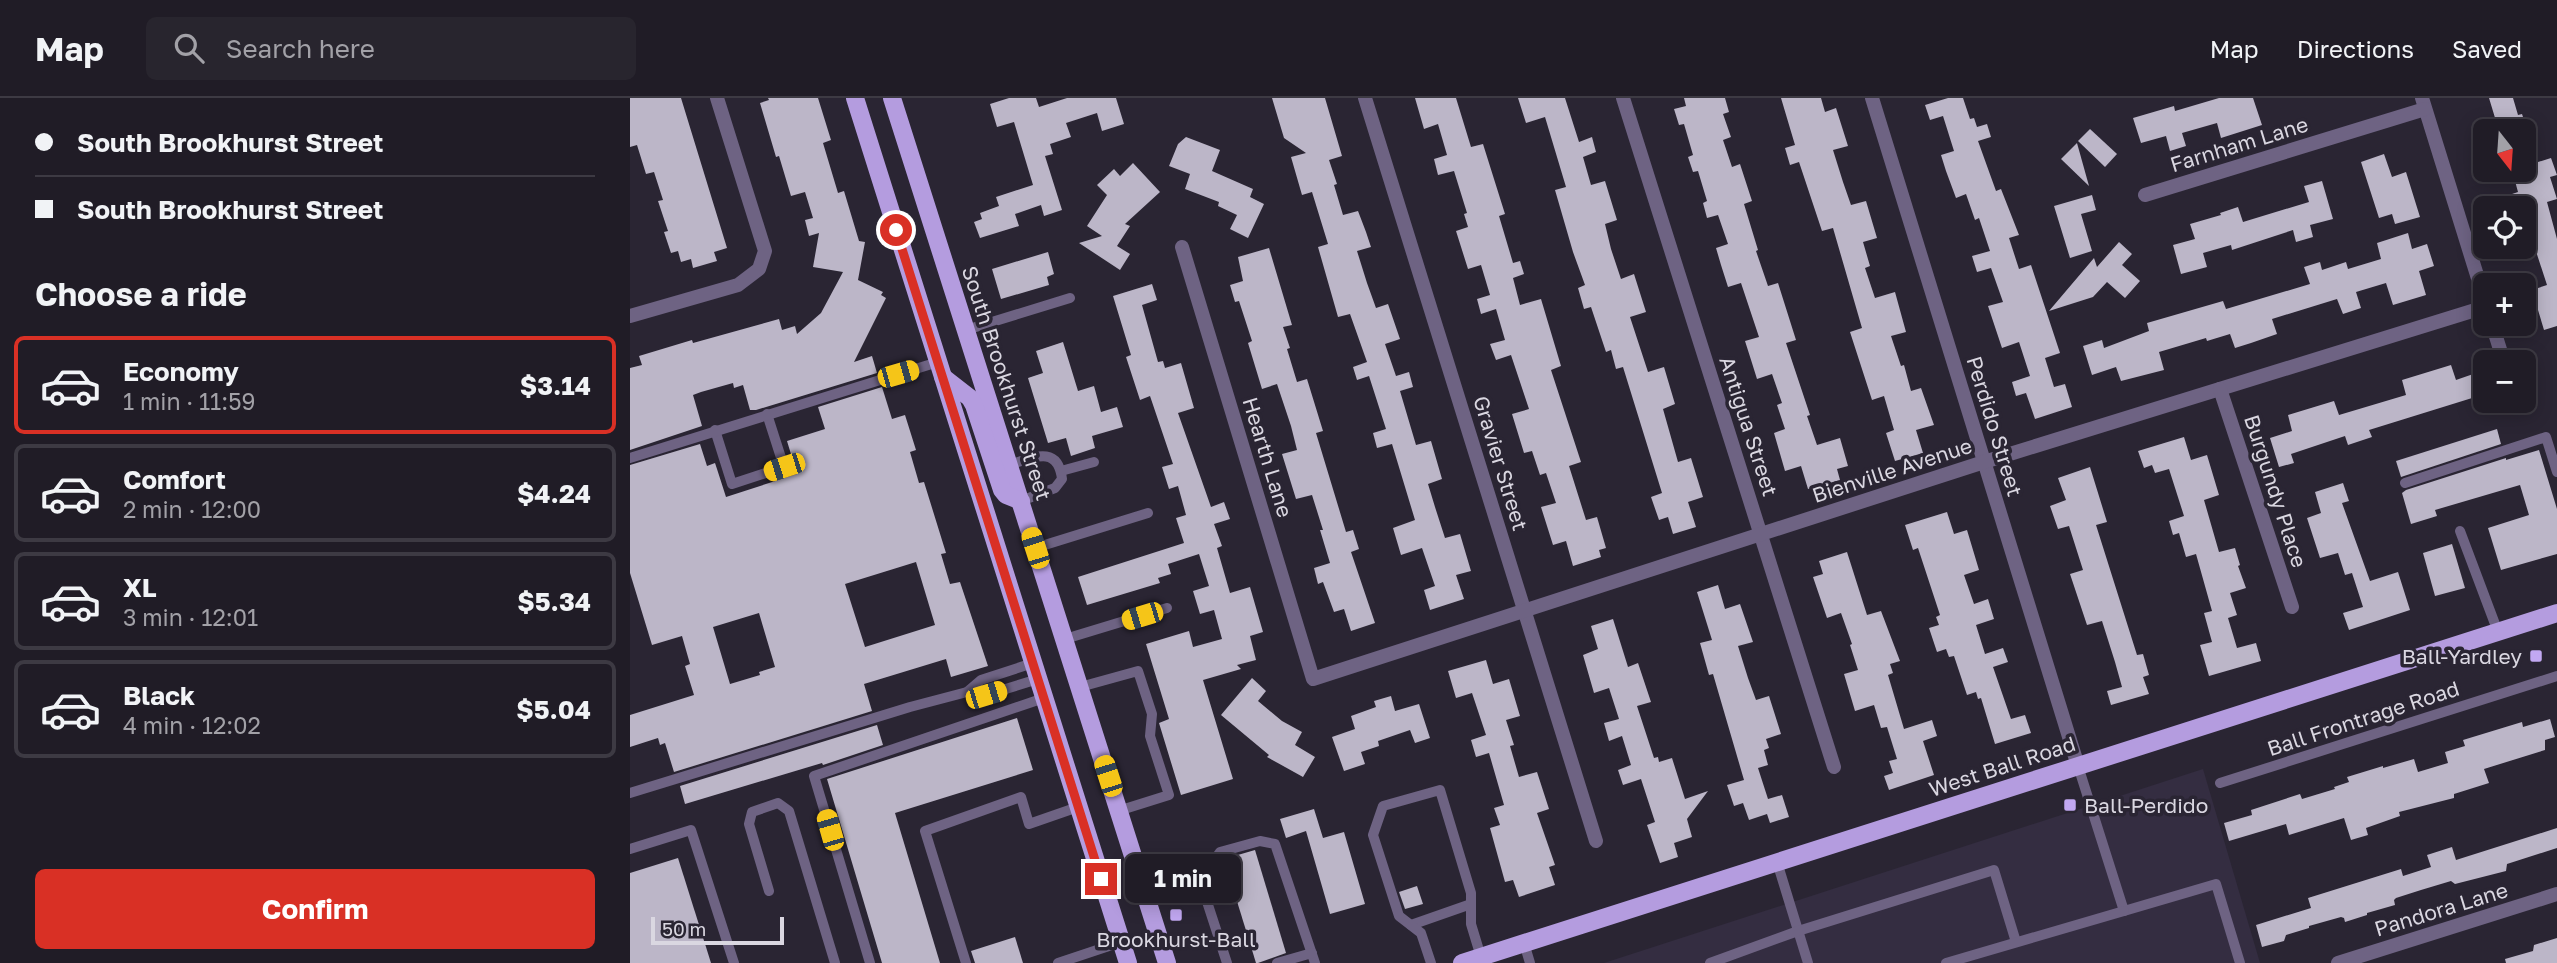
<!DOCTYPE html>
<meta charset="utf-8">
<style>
body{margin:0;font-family:"Golos Text",sans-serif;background:#28252e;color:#f1f3f6;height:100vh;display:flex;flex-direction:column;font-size:26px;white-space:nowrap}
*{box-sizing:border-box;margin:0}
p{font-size:23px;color:#a2a1a7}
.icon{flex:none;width:38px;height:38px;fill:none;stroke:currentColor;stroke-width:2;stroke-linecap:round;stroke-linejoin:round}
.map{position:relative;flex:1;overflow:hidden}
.sheet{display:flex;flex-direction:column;background:#201c26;width:630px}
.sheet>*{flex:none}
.guide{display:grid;align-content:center;height:154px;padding:0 35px;background:#201c26}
.needle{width:46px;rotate:163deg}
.controls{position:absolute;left:1843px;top:21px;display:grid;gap:14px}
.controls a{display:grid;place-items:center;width:63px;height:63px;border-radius:10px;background:#201c26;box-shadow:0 4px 18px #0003,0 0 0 2px #3d3a43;font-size:35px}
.scale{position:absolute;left:21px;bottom:18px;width:133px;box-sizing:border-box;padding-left:7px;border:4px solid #dad7e1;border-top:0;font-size:19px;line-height:24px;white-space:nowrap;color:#dad7e1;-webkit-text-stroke:5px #2a2533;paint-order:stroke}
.end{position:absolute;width:32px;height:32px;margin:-16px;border:9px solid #d93025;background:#fff;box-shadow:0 0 0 4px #fff}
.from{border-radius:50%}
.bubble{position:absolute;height:49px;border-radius:10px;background:#201c26;box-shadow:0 4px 18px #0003,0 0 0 2px #3d3a43;font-size:23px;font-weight:700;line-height:49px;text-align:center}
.car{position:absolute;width:21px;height:42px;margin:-21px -10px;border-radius:9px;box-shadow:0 0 5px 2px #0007;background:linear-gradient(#f5c518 24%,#345 0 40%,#f5c518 0 76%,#345 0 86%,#f5c518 0)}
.guide b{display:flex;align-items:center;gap:24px;height:66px;font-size:26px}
.guide b+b{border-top:2px solid #3d3a43}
.guide i{width:18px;height:18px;background:#f1f3f6}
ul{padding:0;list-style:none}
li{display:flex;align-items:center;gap:21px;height:98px;margin:0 14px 10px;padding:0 21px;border:4px solid #3d3a43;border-radius:10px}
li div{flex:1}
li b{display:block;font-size:26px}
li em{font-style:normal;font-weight:700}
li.selected{border-color:#d93025}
li>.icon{width:63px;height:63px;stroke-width:1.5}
h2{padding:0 35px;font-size:32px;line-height:84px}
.action{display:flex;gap:14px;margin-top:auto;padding:14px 35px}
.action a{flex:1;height:80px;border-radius:10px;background:#d93025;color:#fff;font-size:28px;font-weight:700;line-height:80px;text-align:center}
header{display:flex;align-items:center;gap:42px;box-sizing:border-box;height:98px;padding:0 35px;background:#201c26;border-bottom:2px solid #3d3a43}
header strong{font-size:33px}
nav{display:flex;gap:38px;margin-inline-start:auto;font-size:24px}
.search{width:490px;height:63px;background:#28252e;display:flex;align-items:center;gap:18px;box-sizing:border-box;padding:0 24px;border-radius:10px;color:#a2a1a7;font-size:26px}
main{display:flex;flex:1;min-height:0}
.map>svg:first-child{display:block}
.built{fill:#342d41}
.building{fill:#bcb6c8;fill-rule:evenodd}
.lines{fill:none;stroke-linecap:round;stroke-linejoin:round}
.lane{stroke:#6e6383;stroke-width:10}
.street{stroke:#6e6383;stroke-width:14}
.primary{stroke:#b49cdf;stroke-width:18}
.route{stroke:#d93025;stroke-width:9}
.poi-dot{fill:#c2a8f2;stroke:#2a2533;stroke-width:2.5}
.labels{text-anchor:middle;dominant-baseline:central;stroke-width:7;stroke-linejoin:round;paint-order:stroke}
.street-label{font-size:21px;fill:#dad7e1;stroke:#2a2533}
.poi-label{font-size:21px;fill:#dad7e1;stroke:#2a2533;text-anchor:end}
</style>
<header>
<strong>Map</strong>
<div class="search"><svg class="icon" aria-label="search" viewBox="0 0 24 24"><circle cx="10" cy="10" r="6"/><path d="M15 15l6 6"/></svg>Search here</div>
<nav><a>Map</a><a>Directions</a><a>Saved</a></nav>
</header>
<main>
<section class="sheet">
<div class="guide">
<b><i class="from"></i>South Brookhurst Street</b>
<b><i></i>South Brookhurst Street</b>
</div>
<h2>Choose a ride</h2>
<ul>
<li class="selected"><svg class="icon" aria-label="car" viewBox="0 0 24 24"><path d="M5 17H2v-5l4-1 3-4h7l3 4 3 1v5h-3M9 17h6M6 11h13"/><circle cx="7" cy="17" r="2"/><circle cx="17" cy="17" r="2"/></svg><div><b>Economy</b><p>1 min · 11:59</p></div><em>$3.14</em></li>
<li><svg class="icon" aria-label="car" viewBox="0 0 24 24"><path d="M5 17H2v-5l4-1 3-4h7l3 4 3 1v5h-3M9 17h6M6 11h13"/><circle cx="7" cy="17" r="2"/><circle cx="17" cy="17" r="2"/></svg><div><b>Comfort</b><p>2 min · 12:00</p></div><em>$4.24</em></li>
<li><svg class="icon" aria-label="car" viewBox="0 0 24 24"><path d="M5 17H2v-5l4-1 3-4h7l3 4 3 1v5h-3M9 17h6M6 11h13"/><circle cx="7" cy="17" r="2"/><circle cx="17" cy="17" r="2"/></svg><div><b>XL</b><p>3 min · 12:01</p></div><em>$5.34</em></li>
<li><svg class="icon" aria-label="car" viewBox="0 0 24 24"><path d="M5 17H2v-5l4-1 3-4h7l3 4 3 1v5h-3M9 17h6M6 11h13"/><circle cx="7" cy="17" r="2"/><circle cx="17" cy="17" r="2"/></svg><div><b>Black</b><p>4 min · 12:02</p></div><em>$5.04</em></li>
</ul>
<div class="action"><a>Confirm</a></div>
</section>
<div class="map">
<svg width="1927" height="865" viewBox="0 0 1927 865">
<rect width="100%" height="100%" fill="#2a2533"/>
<polygon class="built" points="1573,671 1630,865 974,865"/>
<g class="building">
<polygon points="0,0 51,0 97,150 84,154 87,163 63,170 61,161 51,164 48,153 41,155 34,134 38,133 28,103 33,102 24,74 16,76 7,47 0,49"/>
<polygon points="138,0 188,0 201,42 193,45 208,95 214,93 229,143 235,144 228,182 253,194 251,197 256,200 224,264 242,258 247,275 126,312 120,312 113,287 104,290 103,285 71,294 63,297 72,328 0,352 0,270 12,267 9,258 62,242 63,245 149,221 152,232 165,228 167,236 191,215 213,174 183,169 189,135 179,138 175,122 183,120 175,94 161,98 149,58 146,59 130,5 139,2"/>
<polygon points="379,0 406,0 409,9 437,0 486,0 494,26 472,33 467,15 436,25 441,39 420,46 423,56 415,58 432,112 414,118 411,107 385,116 389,128 350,140 344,124 352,121 350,115 369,108 366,99 403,87 384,24 367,29 360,6"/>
<polygon points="642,0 695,0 712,58 699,62 707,86 704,87 713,117 728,113 736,134 741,149 727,153 737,185 746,210 758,206 770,241 755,246 766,278 779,274 783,289 770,293 786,347 801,343 812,381 798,386 805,409 815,440 830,436 841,473 826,477 834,501 800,512 794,492 805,488 792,450 771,457 763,430 785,422 762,346 747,350 743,335 756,331 739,278 727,282 723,269 737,264 720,216 708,219 688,149 698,146 682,94 672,97 661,59 676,55 654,40"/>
<polygon points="785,0 826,0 841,49 853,46 875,116 869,118 883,165 890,163 894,176 883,180 890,207 911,201 931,268 921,272 951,364 939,368 956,422 967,419 976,450 969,452 971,459 943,468 936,443 923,447 911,409 926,405 916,375 910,377 902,353 894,355 882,316 899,311 881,257 866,262 860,246 875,242 866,211 851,216 847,201 860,197 851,167 838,171 826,133 838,129 834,116 837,115 824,73 808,77 804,61 817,57 808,26 794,31"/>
<polygon points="888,0 935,0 949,44 962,39 966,54 953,59 961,87 975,83 987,122 975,126 981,151 991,181 1004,176 1016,214 1000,219 1018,274 1034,269 1045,306 1033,311 1048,364 1061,360 1073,399 1058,404 1066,429 1043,436 1038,419 1029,422 1021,399 1032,395 993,269 986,271 981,252 976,254 961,209 954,211 948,190 955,187 943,154 925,92 936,89 915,19 896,25"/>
<polygon points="1054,0 1095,0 1099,14 1093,16 1101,39 1093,42 1102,69 1110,66 1122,103 1114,106 1128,152 1126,153 1138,188 1148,185 1166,242 1156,245 1180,317 1177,318 1187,347 1210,340 1218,368 1207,371 1210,382 1178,391 1171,368 1155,373 1144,335 1155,331 1147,307 1152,305 1142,276 1127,281 1122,265 1115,243 1129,239 1111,185 1098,189 1091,167 1086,150 1098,146 1088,117 1077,120 1073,105 1077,103 1068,73 1063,74 1058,59 1063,57 1054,26 1049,27 1044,11 1056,8"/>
<polygon points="1151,0 1191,0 1195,14 1206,10 1218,48 1203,52 1213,84 1221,107 1236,103 1247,140 1233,144 1240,168 1235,170 1245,200 1265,194 1276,234 1261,238 1271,268 1274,267 1281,293 1291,290 1304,327 1286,332 1293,355 1265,363 1256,335 1264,332 1254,298 1242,302 1220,234 1232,230 1203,130 1192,133 1169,64 1160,67 1155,50 1165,47"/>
<polygon points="1318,0 1333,0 1340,21 1344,20 1347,29 1357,26 1361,39 1348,43 1366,93 1371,91 1389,137 1379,140 1389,171 1401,167 1430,255 1415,260 1424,289 1435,286 1442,309 1405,321 1396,295 1386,298 1382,284 1400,278 1389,244 1372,250 1358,208 1373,204 1361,170 1347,174 1342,158 1360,153 1349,120 1345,122 1336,96 1326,100 1316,73 1311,57 1324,53 1313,18 1300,22 1295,7"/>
<polygon points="1589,0 1623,0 1632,27 1591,40 1587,25 1552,35 1556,48 1540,53 1536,38 1511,45 1503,20 1544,8 1545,13"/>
<polygon points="1859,0 1883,0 1888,17 1892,16 1908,64 1921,60 1927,77 1920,79 1927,101 1917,104 1927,141 1927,228 1914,232 1902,192 1917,187 1900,135 1894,137 1894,110 1876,110 1873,99 1888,94 1882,72 1894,72 1894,33 1869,33"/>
<polygon points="1460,31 1487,56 1475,69 1448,43"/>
<polygon points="556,39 590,52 582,73 623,91 620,99 634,106 618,140 600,131 607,117 588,108 589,104 555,91 560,76 539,68 548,46"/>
<polygon points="1447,45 1459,88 1431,61"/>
<polygon points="1754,56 1762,79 1776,74 1790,119 1765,126 1762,116 1749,120 1731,64"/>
<polygon points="503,65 530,94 495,126 500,128 487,148 500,156 490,172 449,145 472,138 457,128 477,97 467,87 484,71 490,78"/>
<polygon points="1692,83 1703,121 1680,127 1683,139 1666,144 1663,132 1602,152 1601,147 1573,155 1577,169 1551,176 1543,147 1565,141 1560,126 1591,117 1590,115 1608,109 1613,124 1679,104 1674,88"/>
<polygon points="1462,97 1466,112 1451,116 1462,153 1440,160 1424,108"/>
<polygon points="1778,135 1782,151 1797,146 1804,168 1789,173 1796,197 1763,207 1756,185 1726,194 1731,210 1713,216 1707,201 1642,221 1647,236 1621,245 1605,250 1600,236 1577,243 1576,240 1529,254 1534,272 1491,283 1486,269 1462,277 1453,248 1472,242 1474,250 1519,233 1517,225 1593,203 1596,211 1680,186 1674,169 1690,164 1692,172 1716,164 1718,171 1751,161 1747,145"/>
<polygon points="1489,144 1502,156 1492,167 1510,183 1495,200 1477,184 1463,199 1419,213 1464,160 1467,169"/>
<polygon points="639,150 662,227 653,229 660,250 657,251 667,284 677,281 693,333 686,335 716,434 723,432 729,451 721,454 745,525 721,533 714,511 704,514 693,484 688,486 684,470 700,465 690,432 693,432 682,397 666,401 652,356 667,352 661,328 647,286 632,291 618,245 622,243 609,203 605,204 600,187 613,183 608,159"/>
<polygon points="418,154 424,176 417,179 419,187 371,201 362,171"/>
<polygon points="522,186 527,202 512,207 528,264 533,263 535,270 551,265 564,310 548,315 581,409 594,404 600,421 584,426 592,448 587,450 600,495 620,489 633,534 620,538 626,562 607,567 611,571 573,582 603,681 551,697 529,625 539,621 516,546 559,533 563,549 592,541 584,512 570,516 563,493 579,488 569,456 538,466 541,476 528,480 530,485 457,507 448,479 554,445 546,420 556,417 548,388 539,391 532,369 543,366 520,298 510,302 496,259 501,257 483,198"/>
<polygon points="433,244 448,293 464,288 471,314 487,309 493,329 462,338 465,350 441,358 436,340 418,345 398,280 413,275 406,253"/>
<polygon points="1821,267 1826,282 1849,274 1855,296 1739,332 1742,339 1718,347 1715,338 1661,356 1664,365 1649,369 1640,340 1662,333 1658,317 1704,303 1709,317 1776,297 1772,282"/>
<path d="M252,289L262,321L275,317L286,352L280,354L289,385L294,384L316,455L311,456L320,486L330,484L358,568L321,579L316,561L234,586L242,613L44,674L35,645L30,647L28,640L0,649V617L64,597L55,568L60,566L52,538L22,547L0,475V367L70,346L77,368L85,365L87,371L96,399L167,376L157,343L195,331L188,309ZM286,464L305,527L235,549L215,486ZM129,515L145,569L129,574L130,577L100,586L83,529Z"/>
<polygon points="1867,331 1871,346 1771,379 1766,363"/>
<polygon points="1554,339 1561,362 1577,357 1589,397 1574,402 1589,454 1605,450 1610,467 1608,468 1616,490 1600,495 1607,517 1598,520 1607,550 1626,545 1631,563 1579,578 1570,547 1582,544 1574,515 1582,513 1566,456 1556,459 1549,435 1543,437 1539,423 1554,418 1539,371 1525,375 1522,367 1514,370 1508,353"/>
<polygon points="1909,352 1927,411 1927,456 1871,472 1858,430 1899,417 1890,387 1805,412 1807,418 1781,426 1772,395 1776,392 1876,360 1876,362"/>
<polygon points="1460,369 1477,424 1466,427 1507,557 1513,556 1519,577 1513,579 1519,596 1481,607 1477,593 1492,589 1485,564 1472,523 1457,527 1440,476 1453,472 1439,428 1428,431 1420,408 1436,402 1428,380"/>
<polygon points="1713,385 1719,403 1712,405 1740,483 1768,474 1780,512 1719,532 1713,515 1733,509 1722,475 1715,477 1708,455 1690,460 1677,420 1691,415 1685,394"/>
<polygon points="1317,414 1324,436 1337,432 1349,472 1334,477 1344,506 1358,501 1364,521 1346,527 1355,556 1373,550 1378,564 1363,569 1381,621 1395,617 1401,635 1365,646 1351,600 1348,601 1346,594 1337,597 1324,558 1319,559 1316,551 1307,554 1299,530 1309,527 1306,519 1310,517 1288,450 1283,452 1275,427"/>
<polygon points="1822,446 1835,490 1805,498 1793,455"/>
<polygon points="1217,454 1237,517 1251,513 1270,563 1260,566 1263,575 1258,577 1274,631 1302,622 1307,638 1293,643 1304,677 1259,692 1254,678 1263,675 1259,663 1267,661 1257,629 1251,630 1244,607 1225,613 1214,576 1228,572 1220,547 1222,546 1211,515 1197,520 1183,479 1193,476 1189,463"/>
<polygon points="1088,487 1095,511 1110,506 1123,544 1108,548 1118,580 1126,602 1139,598 1151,636 1136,641 1139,650 1134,652 1138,667 1128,670 1138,701 1152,697 1159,719 1140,725 1137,716 1119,722 1113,705 1104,708 1097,687 1114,682 1083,576 1079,577 1070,545 1082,542 1067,494"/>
<polygon points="983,521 998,569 1008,565 1021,604 1007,608 1024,660 1028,659 1029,664 1042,660 1055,701 1078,693 1057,721 1062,739 1044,745 1048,759 1030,765 1017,727 1025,724 1011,681 993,687 988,672 1001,667 992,638 979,643 974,625 989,621 979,590 964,595 953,557 968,551 961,528"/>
<polygon points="856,562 863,586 879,581 890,618 876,622 884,647 880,648 889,679 907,674 919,711 907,715 925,767 919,769 925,787 889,799 883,782 875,784 860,730 870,727 864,710 874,707 859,655 846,659 841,642 856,637 842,595 826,600 818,573"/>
<polygon points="622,580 636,593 628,603 652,623 672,634 665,647 685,659 673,679 637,659 639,657 591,617"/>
<polygon points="761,598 765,613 789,606 800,640 785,645 780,632 748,643 749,648 731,654 735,666 714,673 702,639 725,631 721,618 746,609 744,603"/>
<polygon points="387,620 403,672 265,715 310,865 252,865 197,681"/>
<polygon points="1920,621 1925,639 1915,642 1915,652 1854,671 1859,685 1824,696 1824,700 1769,714 1770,718 1736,730 1738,737 1721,742 1714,720 1659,737 1656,726 1599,743 1594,725 1622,717 1621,712 1670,696 1672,701 1705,691 1704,689 1719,684 1717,679 1753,668 1753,670 1784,661 1788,674 1818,665 1815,654 1835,648 1833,642 1892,624 1893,629"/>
<polygon points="247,627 253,647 193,667 192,665 55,706 50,688"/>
<polygon points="684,711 693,740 714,734 735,806 700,816 676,733 656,740 650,721"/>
<polygon points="1927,730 1927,750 1877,766 1876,773 1825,786 1821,783 1791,792 1766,800 1764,802 1765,807 1737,815 1737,817 1715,824 1714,820 1711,819 1679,828 1679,830 1656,837 1654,843 1632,849 1626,827 1681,810 1678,800 1771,771 1773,778 1801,769 1797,757 1822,749 1826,762"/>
<polygon points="625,752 656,855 628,865 626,865 594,761"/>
<polygon points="48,760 81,865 0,865 0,775"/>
<polygon points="787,788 793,806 775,811 769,794"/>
<polygon points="385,839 393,865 345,865 341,853"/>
<polygon points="1927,840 1927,865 1876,865 1875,861 1903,853 1904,847"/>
</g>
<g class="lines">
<g class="lane">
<polyline points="336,232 440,200"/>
<polyline points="85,332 102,386 154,369 137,316"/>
<polyline points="0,360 308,264"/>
<path d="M379,367C402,360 428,346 432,381L425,390L391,403"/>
<polyline points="431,373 464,364"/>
<polyline points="1775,385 1916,339 1927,374"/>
<polyline points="1830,433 1868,534"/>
<polyline points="405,450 518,415"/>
<polyline points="435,541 537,510"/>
<polyline points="450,589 508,573 522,616 520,638 539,697 488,713"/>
<polyline points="337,594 351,582 403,565"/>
<polyline points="1448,668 1494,813 1586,786 1610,865"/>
<polyline points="1590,685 1927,578"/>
<polyline points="0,695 280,609 337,594 356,597 408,581"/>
<polyline points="0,751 61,732 104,865"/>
<polyline points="1147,764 1178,865"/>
<polyline points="566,770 597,865"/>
<polyline points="512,786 583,764 590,754 630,743 645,746 685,865"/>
<polyline points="139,793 119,726 122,714 148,705 159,713 205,865"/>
<polyline points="781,827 841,806"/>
<polyline points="894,845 900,865"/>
<polyline points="240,865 184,678 414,600"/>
<polyline points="336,865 295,733 391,699 399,726 448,709"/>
<polyline points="428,865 491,844"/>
<polyline points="647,865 682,855"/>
<polyline points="801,865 791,835 769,818 743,737 753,708 810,692 841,795 841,826 851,859"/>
<polyline points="1080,865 1168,833 1364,772 1386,844"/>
<polyline points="1316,865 1494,813"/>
</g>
<g class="street">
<polyline points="735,0 966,743"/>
<polyline points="993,0 1204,669"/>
<polyline points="1242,0 1448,668"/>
<polyline points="1792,0 1855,203"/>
<polyline points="1515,97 1795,11"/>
<polyline points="552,149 683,581 1354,364 1855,209"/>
<polyline points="0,218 108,187 129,171 135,153 87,0"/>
<polyline points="1862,226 1874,264"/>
<polyline points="1590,291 1662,509"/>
<polyline points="1708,865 1927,796"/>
</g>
<g class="primary">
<polyline points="225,0 498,865"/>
<polyline points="262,0 537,865"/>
<polyline points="313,279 340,300 344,307 372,392 376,397 391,403"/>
<polyline points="832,865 1927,515"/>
</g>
</g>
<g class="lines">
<polyline class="route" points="266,132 471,781"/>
</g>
<g class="poi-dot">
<rect x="1899" y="551" width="14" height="14" rx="3.5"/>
<rect x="1433" y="700" width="14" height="14" rx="3.5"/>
<rect x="539" y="810" width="14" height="14" rx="3.5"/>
</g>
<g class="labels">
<g class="street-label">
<text transform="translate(1609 46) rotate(-17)">Farnham Lane</text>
<text transform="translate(377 285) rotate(72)">South Brookhurst Street</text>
<text transform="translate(1119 328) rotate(72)">Antigua Street</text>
<text transform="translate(1365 328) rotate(73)">Perdido Street</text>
<text transform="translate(638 359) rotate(73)">Hearth Lane</text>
<text transform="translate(871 365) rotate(73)">Gravier Street</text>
<text transform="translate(1262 372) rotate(-18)">Bienville Avenue</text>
<text transform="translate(1646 393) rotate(72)">Burgundy Place</text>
<text transform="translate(1733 620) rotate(-18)">Ball Frontrage Road</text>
<text transform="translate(1372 668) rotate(-18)">West Ball Road</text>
<text transform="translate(1811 811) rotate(-17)">Pandora Lane</text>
</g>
<g class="poi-label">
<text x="1892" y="558">Ball-Yardley</text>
<text x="1454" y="707" text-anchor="start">Ball-Perdido</text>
<text x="546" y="841" text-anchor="middle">Brookhurst-Ball</text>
</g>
</g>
</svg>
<div class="controls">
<a><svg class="needle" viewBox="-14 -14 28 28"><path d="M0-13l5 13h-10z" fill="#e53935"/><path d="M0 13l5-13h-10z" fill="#a2a1a7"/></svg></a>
<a><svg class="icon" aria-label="locate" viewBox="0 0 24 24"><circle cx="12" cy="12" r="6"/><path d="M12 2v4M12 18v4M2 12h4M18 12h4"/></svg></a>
<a>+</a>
<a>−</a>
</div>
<div class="scale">50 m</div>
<i class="end from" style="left:266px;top:132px"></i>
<i class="end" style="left:471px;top:781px"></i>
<div class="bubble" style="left:495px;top:756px;width:116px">1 min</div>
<i class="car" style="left:268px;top:276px;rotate:74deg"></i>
<i class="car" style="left:154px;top:369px;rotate:252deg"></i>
<i class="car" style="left:405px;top:450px;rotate:342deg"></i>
<i class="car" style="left:512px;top:518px;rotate:253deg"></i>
<i class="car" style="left:356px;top:597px;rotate:73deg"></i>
<i class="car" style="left:478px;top:678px;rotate:342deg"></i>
<i class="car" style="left:200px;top:732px;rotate:344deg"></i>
</div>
</main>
